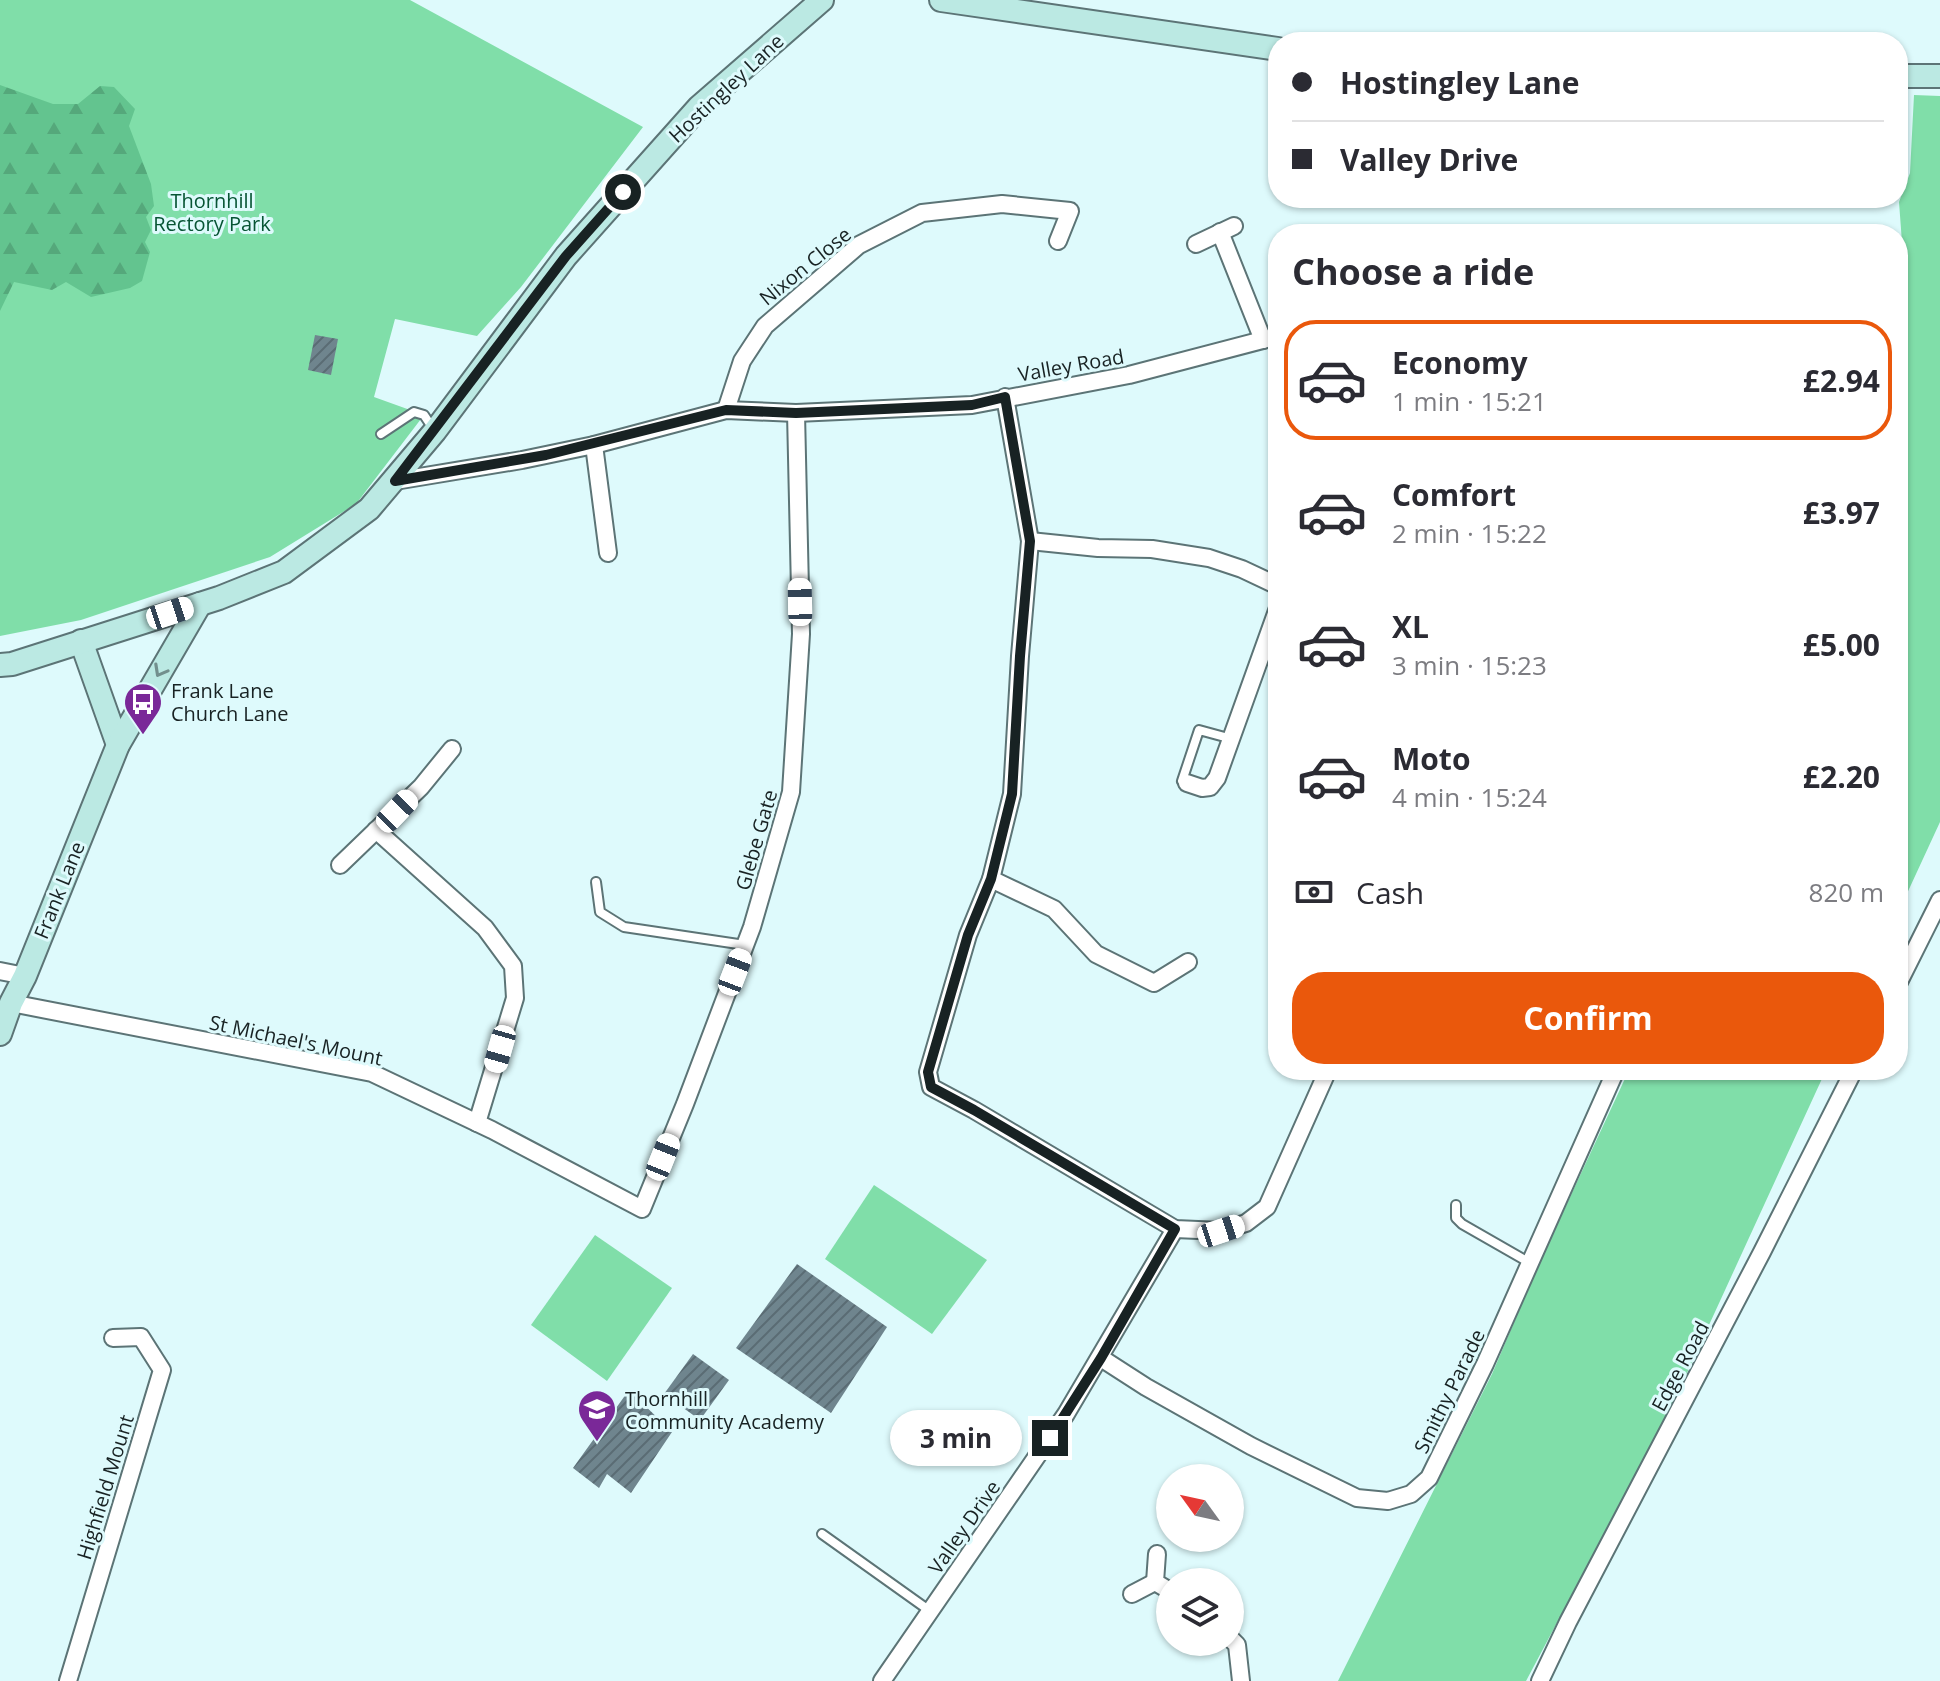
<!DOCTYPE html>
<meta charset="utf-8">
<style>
body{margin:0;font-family:"Open Sans",sans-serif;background:#f2f2f3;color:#2b2b33;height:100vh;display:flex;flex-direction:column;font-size:30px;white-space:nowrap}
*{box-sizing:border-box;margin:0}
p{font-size:26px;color:#7c7c81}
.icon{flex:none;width:44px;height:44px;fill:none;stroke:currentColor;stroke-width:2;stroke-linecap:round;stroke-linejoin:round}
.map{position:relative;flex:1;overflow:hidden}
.side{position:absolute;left:1268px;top:224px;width:640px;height:856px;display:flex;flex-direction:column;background:#fff;border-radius:32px;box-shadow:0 2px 6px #0004}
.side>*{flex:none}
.hud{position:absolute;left:1268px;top:32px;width:640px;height:176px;border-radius:32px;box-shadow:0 2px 6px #0004;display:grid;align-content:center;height:176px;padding:0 24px;background:#fff}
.needle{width:52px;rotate:303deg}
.fabs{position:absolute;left:1156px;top:1464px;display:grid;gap:16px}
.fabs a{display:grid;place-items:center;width:88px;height:88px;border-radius:50%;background:#fff;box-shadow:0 2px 6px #0004;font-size:40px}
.end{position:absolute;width:36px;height:36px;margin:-18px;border:10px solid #182223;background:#fff;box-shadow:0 0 0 4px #fff}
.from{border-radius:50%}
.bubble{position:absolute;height:56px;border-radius:28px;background:#fff;box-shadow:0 2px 6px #0004;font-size:26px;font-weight:700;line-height:56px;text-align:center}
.car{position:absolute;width:24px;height:48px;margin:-24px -12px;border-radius:10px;box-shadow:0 0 6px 2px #0007;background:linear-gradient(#fff 24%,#345 0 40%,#fff 0 76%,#345 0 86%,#fff 0)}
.hud b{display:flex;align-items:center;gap:28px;height:76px;font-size:30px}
.hud b+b{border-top:2px solid #e1e1e2}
.hud i{width:20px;height:20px;background:#2b2b33}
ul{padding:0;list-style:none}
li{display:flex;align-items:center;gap:24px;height:120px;margin:0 16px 12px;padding:0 8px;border:4px solid transparent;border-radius:32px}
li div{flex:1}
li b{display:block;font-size:30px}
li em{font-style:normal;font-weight:700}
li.selected{border-color:#ea580c}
li>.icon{width:72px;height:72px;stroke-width:1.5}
h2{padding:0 24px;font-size:36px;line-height:96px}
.pay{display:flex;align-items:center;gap:20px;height:88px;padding:0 24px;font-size:30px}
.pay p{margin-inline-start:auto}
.button{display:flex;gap:16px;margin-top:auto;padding:16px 24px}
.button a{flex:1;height:92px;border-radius:32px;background:#ea580c;color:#fff;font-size:32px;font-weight:700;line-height:92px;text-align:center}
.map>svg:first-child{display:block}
.green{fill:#80dea9}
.forest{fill:url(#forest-firs)}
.building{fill:url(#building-hatch)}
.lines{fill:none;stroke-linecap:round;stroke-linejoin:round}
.lane-casing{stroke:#5c7476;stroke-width:12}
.street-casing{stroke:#5c7476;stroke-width:20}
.secondary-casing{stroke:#5c7476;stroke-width:26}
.lane{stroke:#fff;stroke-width:8}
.street{stroke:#fff;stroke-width:16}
.secondary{stroke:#bbe9e3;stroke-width:22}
.oneway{stroke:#728f8d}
.route{stroke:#182223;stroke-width:10}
.labels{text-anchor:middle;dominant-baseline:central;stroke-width:6;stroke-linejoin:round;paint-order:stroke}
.street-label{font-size:20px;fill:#182223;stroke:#defafc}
.park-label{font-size:20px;fill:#075534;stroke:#defafc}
.poi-label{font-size:20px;fill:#182223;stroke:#defafc;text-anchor:start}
</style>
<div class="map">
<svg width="1940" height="1681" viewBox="0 0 1940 1681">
<defs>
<pattern id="forest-firs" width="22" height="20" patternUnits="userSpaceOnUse" patternTransform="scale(2)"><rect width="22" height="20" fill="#63c48f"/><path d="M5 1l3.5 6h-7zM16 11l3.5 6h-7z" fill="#55a87b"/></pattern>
<pattern id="building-hatch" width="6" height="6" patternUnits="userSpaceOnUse" patternTransform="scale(2)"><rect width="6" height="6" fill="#6f858e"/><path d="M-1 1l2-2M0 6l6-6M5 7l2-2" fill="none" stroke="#5a6c74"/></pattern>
</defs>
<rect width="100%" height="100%" fill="#defafc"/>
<g class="green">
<polygon points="0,0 410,0 643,127 521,287 477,336 395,319 374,397 424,415 356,504 270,557 81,620 0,636"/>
<polygon points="1914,95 1940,96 1940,822 1898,913 1898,358 1908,323 1899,202 1910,173"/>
<polygon points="1629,1070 1826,1070 1670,1410 1526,1681 1338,1681 1492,1374 1538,1266"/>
<polygon points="874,1185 987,1260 932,1334 825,1259"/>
<polygon points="595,1235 672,1288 607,1381 531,1325"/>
</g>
<polygon class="forest" points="0,85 53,104 78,104 100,86 114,87 135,109 129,126 151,184 154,206 146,217 151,230 145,242 150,252 142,281 130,288 91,297 66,282 52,290 14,282 0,311"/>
<g class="building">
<polygon points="315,335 338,339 331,375 308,370"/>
<polygon points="797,1264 887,1327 831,1413 736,1348"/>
<polygon points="693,1354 729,1380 700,1420 664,1394"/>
<polygon points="629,1390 672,1432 631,1493 607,1474 599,1488 573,1468"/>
</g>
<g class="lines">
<defs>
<g id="lane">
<polyline points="381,434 414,412 424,415 434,430"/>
<polyline points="1186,783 1182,781 1199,730 1232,739"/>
<polyline points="596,882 600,912 624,927 745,945"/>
<polyline points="1456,1205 1456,1218 1462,1224 1530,1263"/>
<polyline points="822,1534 930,1611"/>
</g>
<g id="street">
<polyline points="1220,232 1263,340"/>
<polyline points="1196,244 1234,226"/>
<polyline points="1005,397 1030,541 1020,656 1012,794 991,879 968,935 928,1072 931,1087 974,1110 1175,1229 1221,1231 1246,1223 1267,1207 1328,1070"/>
<polyline points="726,410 742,361 765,326 859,245 922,213 1002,204 1070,211 1058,241"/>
<polyline points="594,445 608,553"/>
<polyline points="395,481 522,460 594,445 726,410 796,413 972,405 1129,375 1278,336"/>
<polyline points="1030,541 1098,548 1152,549 1209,558 1242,569 1278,586"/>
<polyline points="1187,783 1202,788 1210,787 1217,778 1278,608"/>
<polyline points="376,830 485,928 513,966 515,998 477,1123"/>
<polyline points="340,865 421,787 452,749"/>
<polyline points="991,879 1054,909 1096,954 1154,983 1188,962"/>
<polyline points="0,971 25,976"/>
<polyline points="1898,984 1940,900"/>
<polyline points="11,1003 372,1073 492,1130 642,1209 685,1104 752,927 791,792 801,634 796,413"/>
<polyline points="1101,1358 1146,1387 1251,1446 1357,1498 1388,1501 1411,1494 1429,1478 1485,1364 1616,1070"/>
<polyline points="1157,1554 1155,1582 1170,1591"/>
<polyline points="1132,1594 1155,1582"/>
<polyline points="1230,1638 1237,1645 1241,1681"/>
<polyline points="68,1681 162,1370 141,1337 113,1338"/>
<polyline points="882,1681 1066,1414 1175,1229"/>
<polyline points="1540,1681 1568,1622 1762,1252 1854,1070"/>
</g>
<g id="secondary">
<polyline points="941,0 1278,49"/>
<polyline points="1898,76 1940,76"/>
<polyline points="81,641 118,745"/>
<polyline points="0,665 12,664 219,598 284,572 369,509 435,431 566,256 699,107 822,0"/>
<polyline points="0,1034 11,1003 25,976 118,745 200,604"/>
</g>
</defs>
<use href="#lane" class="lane-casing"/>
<use href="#street" class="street-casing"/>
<use href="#secondary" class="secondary-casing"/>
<use href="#lane" class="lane"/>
<use href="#street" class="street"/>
<use href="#secondary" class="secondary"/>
</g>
<defs><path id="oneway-chevron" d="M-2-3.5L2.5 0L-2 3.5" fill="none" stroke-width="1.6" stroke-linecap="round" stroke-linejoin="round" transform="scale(2)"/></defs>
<use class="oneway" href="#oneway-chevron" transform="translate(160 671) rotate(119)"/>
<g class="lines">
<polyline class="route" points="623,192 566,256 395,481 546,455 726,410 796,413 972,405 1005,397 1030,541 1020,656 1012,794 991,879 968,935 928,1072 931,1087 974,1110 1175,1229 1101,1358 1050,1438"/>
</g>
<defs>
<symbol id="bus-pin" viewBox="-11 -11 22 30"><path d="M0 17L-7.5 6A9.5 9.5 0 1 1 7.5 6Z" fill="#7a2898" stroke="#defafc"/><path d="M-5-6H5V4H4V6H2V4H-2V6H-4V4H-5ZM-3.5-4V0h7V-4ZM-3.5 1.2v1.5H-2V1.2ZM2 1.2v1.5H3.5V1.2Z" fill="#fff"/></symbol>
<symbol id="school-pin" viewBox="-11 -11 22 30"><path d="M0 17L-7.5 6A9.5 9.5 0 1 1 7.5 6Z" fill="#7a2898" stroke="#defafc"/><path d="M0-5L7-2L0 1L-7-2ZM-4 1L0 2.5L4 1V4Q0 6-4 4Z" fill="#fff"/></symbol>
</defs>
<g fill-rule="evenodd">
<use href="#bus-pin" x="121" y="680" width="44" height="60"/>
<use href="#school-pin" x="575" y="1387" width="44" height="60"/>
</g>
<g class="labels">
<g class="street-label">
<text transform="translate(726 88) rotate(-43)">Hostingley Lane</text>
<text transform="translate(805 266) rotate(-39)">Nixon Close</text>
<text transform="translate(1071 365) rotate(-10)">Valley Road</text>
<text transform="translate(756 840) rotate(-74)">Glebe Gate</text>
<text transform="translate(59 890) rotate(-68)">Frank Lane</text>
<text transform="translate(296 1040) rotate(12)">St Michael's Mount</text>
<text transform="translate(1680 1366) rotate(-62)">Edge Road</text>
<text transform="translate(1449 1391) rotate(-64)">Smithy Parade</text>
<text transform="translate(105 1487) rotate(-73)">Highfield Mount</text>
<text transform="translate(964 1527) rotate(-55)">Valley Drive</text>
</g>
<g class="park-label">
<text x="212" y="200">Thornhill<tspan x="212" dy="23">Rectory Park</tspan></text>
</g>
<g class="poi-label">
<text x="171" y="690">Frank Lane<tspan x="171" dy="23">Church Lane</tspan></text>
<text x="625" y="1398">Thornhill<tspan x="625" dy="23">Community Academy</tspan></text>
</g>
</g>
</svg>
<div class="fabs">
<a><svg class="needle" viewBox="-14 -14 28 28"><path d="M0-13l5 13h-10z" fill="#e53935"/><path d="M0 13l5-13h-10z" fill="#7c7c81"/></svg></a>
<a><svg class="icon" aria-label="layers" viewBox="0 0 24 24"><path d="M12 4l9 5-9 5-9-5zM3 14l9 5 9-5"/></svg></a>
</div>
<i class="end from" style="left:623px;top:192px"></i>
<i class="end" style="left:1050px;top:1438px"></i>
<div class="bubble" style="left:890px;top:1410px;width:132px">3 min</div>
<i class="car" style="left:800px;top:602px;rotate:359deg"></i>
<i class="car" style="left:170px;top:613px;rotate:72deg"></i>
<i class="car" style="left:397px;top:811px;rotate:44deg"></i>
<i class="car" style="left:735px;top:972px;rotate:21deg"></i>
<i class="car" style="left:500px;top:1049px;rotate:196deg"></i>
<i class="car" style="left:663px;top:1157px;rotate:22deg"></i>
<i class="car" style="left:1221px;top:1231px;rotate:72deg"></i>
<div class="hud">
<b><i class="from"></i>Hostingley Lane</b>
<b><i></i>Valley Drive</b>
</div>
<section class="side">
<h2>Choose a ride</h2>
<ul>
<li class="selected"><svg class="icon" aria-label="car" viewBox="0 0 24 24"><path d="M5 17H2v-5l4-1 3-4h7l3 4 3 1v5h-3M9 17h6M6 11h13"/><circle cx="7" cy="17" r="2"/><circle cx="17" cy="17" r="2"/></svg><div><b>Economy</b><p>1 min · 15:21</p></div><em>£2.94</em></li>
<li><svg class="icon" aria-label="car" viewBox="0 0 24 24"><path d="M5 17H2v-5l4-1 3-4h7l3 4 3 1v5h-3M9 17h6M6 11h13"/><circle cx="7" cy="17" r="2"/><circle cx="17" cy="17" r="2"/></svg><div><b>Comfort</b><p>2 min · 15:22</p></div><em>£3.97</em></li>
<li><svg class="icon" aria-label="car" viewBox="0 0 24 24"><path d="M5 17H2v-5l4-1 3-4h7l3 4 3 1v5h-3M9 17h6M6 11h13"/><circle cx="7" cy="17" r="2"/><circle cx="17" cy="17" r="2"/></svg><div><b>XL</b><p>3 min · 15:23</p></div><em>£5.00</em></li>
<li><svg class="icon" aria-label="car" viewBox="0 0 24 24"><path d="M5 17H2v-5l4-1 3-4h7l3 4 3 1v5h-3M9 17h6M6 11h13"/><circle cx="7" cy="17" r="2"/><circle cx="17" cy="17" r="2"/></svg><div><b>Moto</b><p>4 min · 15:24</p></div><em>£2.20</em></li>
</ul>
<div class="pay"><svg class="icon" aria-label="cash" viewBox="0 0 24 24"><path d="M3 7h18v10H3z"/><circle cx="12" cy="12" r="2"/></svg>Cash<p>820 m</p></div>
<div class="button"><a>Confirm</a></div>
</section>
</div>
